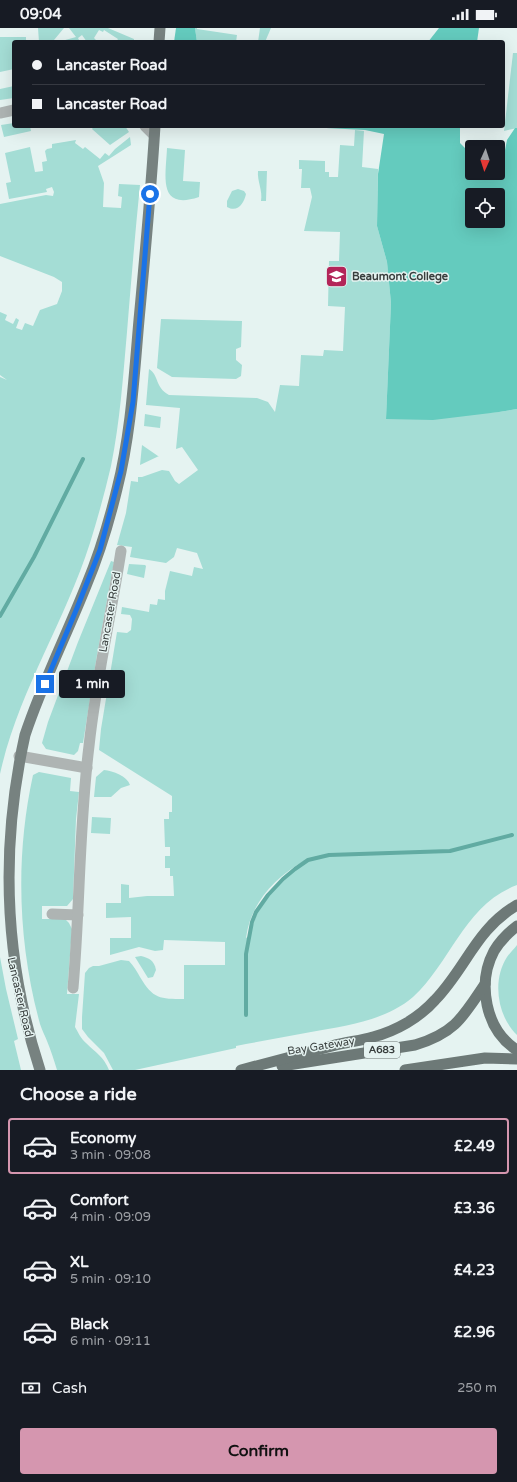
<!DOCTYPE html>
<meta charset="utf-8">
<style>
body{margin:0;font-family:"Varela Round",sans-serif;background:#20242c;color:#f1f3f6;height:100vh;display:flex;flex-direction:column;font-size:15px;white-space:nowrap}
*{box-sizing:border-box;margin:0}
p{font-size:13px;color:#9ea1a6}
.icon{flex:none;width:22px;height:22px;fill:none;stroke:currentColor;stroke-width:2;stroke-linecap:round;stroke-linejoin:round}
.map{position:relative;height:1042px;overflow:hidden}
.details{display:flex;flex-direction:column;background:#171b24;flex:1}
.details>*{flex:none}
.guide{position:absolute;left:12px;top:12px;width:493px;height:88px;border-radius:4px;box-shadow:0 4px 16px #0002;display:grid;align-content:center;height:88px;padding:0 20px;background:#171b24}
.needle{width:26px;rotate:183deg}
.tools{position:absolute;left:465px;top:112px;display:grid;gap:8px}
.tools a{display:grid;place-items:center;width:40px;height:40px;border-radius:4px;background:#171b24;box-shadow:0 4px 16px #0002;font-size:20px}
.end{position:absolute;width:18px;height:18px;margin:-9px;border:5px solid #1a73e8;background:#fff;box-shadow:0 0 0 2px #fff}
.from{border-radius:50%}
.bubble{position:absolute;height:28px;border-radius:4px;background:#171b24;box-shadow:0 4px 16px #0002;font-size:13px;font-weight:700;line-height:28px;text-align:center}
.guide b{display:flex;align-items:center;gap:14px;height:38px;font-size:15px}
.guide b+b{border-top:1px solid #363941}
.guide i{width:10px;height:10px;background:#f1f3f6}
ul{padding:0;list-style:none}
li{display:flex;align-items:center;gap:12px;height:56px;margin:0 8px 6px;padding:0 12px;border:2px solid transparent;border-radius:4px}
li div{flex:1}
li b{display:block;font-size:15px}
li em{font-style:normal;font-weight:700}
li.active{border-color:#d596af}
li>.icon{width:36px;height:36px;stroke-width:1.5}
h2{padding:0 20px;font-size:18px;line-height:48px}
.pay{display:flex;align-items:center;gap:10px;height:44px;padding:0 20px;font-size:15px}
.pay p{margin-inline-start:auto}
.primary-button{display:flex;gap:8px;margin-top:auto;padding:8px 20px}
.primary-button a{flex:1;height:46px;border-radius:4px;background:#d596af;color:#111;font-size:16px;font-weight:700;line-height:46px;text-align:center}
.status{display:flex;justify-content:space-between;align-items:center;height:28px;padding:0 20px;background:#171b24;direction:ltr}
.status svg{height:11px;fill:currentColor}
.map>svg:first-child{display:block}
.green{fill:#a4ddd5;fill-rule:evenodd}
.forest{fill:#64cbbe;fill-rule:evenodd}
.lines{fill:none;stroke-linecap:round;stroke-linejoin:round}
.stream{stroke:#61aba2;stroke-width:4}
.minor{stroke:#aeb4b3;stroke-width:11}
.primary{stroke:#778280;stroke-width:11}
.trunk{stroke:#6d7977;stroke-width:11}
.route{stroke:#1a73e8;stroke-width:5}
.labels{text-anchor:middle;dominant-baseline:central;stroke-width:3;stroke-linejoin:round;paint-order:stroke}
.shield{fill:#e5f3f1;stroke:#6c7473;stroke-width:1}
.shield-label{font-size:10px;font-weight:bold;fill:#383e3d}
.poi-label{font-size:11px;font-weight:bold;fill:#383e3d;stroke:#e5f3f1;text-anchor:start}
.street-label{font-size:11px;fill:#383e3d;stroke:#e5f3f1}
</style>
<div class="status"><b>09:04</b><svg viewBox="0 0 49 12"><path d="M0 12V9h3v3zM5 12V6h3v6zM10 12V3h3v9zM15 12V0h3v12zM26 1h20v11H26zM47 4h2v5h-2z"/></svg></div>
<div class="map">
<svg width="517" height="1042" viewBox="0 0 517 1042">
<rect width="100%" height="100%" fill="#e5f3f1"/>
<g class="green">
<polygon points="38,0 64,0 54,12 56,14 39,14"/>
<polygon points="69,0 108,0 134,11 134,14 116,14 118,11 104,2 103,4 99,2 94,10 97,13 96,14 87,14 82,7 78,10 80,14 58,14 76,9"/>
<polygon points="195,0 197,0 197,1 237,7 236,14 197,14"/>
<polygon points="260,0 271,0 265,14 258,14"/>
<polygon points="0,9 26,9 26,14 14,14 14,41 0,44"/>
<polygon points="513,25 517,25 517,100 504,103"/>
<polygon points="14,58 14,70 0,72 0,61"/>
<polygon points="14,95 14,98 30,98 31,103 4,109 1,97"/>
<polygon points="94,98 125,98 129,104 110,117 92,101"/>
<path d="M355,102L364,103L362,139L378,141L377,198L387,234L391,275L386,391L499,384L517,381V857C464,877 452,933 413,969C385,993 345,998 311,1004C286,1009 261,1013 236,1018V1020L135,1042H113L104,1025L88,1009L82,1001V989L85,945L89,940L93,938H99L121,932L129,933C134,938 137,944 140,949C153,971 160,971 184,971V937H225V914L164,912L163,922L155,923L139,919L110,927V910H131V889L106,890V875H121V856L129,857V870L147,868H174L173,848H170V840H165V828H170V819H165L164,791H169V784H172V768L99,722L101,701L117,604L127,605L131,602L132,591L130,587L121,586L122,579L149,584L150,576L157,577L158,571L165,572V563L170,543L192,548L194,539L203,541L197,525L177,520L174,529L166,535L130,529L132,519L117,517L126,485L131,453L138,454V449H142L162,442L169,443L175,453L179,456L198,442L182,419L176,421L180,380L146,377L149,341C159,347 155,360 169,367L257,370L268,374L275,384L280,357L299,358L301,327L323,328L324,322L343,323L345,279L328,278L329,233H339L340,204L304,203L312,169L310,160H301L302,141H299V132L325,133V144H329V149H338L340,117L354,118ZM304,833L272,864L258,883L249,908L246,910C250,876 275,849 304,833Z"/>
<path d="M130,109L131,117L98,138L104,155L103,179L121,180L122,169L118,168L119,156L140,157C135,206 131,255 127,304C123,349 120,394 111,438C105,464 98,489 90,515C65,594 18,664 0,746V349L7,352L0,347V284L7,287L5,292L13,296L16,290L19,292L16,300L22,302L25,295L33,298L40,282L57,276L62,263V254L54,249L0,228V176L46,167L53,168L54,164L52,159L46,161L47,164L9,171L6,155L11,154L5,125L30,119L35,144L43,143L42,134L47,133L45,123L47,121L52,120V116L76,112L75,115L83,121L85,119L100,131L105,125L109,128L115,121Z"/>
<path d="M167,120L185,122L183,153L200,154L199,169C157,183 166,147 167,120Z"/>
<path d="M258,143H267L266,173H261C263,163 257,153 258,143Z"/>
<path d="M238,161L244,163L246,166C244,175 238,185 227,179V173L232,163Z"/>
<polygon points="161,291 242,293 241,319 236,321 236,332 242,337 241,348 236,351 172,349 157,340"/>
<polygon points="145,386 161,389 160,400 144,398"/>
<polygon points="142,417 158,428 159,428 140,437"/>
<polygon points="111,533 114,534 97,627 83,715 80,715 78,723 74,727 46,721 42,715 48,694 78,614"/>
<polygon points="129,536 145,537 146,538 144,550 127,546"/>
<path d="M104,742C113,743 127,748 130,757L121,760L111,769H94L96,749Z"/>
<path d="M39,744L71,750L70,763L79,764L76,791L73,871L67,878H42V891H65L69,895L72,901L67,966H79L75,999C78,1004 81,1011 86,1015C95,1024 104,1029 109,1042H57C54,1032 51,1023 47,1013C45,1008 42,1002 40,996C18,915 15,830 33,747Z"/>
<polygon points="92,789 111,790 110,806 91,805"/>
<path d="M517,917V1007C497,988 492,952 507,929C510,925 514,921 517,917Z"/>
<path d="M141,928C149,930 154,932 156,942L153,949L148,950L135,929Z"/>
<polygon points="0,929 6,961 18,1011 14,1013 21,1042 0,1042"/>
</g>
<g class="forest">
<polygon points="176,0 195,0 197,14 174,14"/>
<polygon points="439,0 479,0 477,14 428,14"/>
<path d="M326,98H460V115L465,120L472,122V145H498V126L504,127L507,112L515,100H517V381L499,384L433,392L386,391L391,275L387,234L377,198L378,146L384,106L365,102L326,100ZM472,167H498V193H472Z"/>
</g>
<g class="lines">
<g class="stream">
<polyline points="0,588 34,529 83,431"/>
<polyline points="246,987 246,926 252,894 256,884 268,867 283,851 295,841 308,832 329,827 450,823 512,807"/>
</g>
<g class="minor">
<polyline points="0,85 14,82"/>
<polyline points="145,98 154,107"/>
<polyline points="19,728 87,740"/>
<polyline points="52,886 78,887"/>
<path d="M73,960C80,880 79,798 89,718C96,652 111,588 121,523"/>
</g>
<g class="primary">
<polyline points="159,14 160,0"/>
<path d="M40,1042C4,932 0,820 25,707C42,656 66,608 86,558C99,527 109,494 117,461C131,406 134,349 139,292C145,228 151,163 155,98"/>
</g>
<g class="trunk">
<path d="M517,898C508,905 500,913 494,923C477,955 485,1002 517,1022"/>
<path d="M282,1038L415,1017C455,1005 463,989 485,956"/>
<path d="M241,1042C271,1034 301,1026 332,1018C345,1014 360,1013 373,1009C396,1003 419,990 435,972C466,940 476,901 517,877"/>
<polyline points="405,1042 485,1030 517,1031"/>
</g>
</g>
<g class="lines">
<polyline class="route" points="45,656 77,580 100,522 121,443 133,374 150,166"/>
</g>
<defs>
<symbol id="university-square" viewBox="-11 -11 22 22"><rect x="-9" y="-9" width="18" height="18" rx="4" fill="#b32559" stroke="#e5f3f1"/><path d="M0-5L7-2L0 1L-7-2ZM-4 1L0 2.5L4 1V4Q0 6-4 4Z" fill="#fff"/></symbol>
</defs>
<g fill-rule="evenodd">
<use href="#university-square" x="324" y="236" width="25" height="25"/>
</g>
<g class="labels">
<rect class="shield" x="364" y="1014" width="36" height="16" rx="3"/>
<g class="shield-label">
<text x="382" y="1022">A683</text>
</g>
<g class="poi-label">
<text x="352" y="248">Beaumont College</text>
</g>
<g class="street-label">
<text transform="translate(110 584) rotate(-80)">Lancaster Road</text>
<text transform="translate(20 969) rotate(77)">Lancaster Road</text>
<text transform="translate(321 1018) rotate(-9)">Bay Gateway</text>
</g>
</g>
</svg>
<div class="tools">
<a><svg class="needle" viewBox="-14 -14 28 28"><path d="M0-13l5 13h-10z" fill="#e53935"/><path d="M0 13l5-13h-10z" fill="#9ea1a6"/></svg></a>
<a><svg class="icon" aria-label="locate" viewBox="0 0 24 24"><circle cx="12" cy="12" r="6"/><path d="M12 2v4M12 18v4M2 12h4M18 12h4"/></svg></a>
</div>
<i class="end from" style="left:150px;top:166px"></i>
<i class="end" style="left:45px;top:656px"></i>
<div class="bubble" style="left:59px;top:642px;width:66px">1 min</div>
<div class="guide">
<b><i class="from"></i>Lancaster Road</b>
<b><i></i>Lancaster Road</b>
</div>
</div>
<section class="details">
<h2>Choose a ride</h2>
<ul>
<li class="active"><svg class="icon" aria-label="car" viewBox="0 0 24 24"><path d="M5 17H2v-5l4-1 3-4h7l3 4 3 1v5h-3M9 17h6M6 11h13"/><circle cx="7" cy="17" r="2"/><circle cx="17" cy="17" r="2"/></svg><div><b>Economy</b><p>3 min · 09:08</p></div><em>£2.49</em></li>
<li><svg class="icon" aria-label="car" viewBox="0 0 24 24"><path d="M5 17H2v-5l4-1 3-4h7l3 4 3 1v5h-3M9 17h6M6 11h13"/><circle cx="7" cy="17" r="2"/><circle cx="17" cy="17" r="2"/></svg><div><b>Comfort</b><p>4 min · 09:09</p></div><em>£3.36</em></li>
<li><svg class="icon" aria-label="car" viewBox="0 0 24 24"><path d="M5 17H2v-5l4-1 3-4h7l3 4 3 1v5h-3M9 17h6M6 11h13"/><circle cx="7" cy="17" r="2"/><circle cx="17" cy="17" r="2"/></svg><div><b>XL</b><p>5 min · 09:10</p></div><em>£4.23</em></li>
<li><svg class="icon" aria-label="car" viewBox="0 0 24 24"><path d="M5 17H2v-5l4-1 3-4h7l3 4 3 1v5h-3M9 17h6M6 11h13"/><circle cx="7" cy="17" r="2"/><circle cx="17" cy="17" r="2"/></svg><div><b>Black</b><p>6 min · 09:11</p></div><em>£2.96</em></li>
</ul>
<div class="pay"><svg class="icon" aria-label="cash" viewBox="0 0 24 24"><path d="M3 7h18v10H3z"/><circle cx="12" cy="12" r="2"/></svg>Cash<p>250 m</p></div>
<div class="primary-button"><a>Confirm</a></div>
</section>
